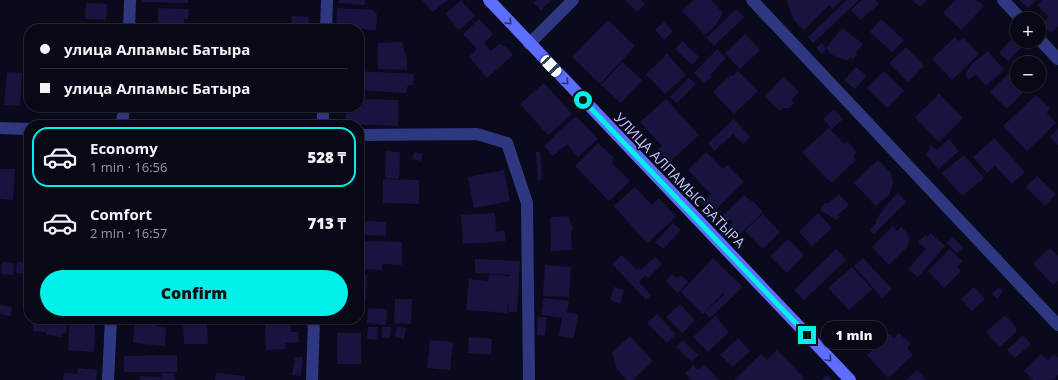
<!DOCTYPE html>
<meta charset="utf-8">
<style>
body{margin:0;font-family:"Open Sans",sans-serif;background:#161623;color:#f1f3f6;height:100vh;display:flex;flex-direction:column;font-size:15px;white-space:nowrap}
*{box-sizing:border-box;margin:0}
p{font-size:13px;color:#989aa1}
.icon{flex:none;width:22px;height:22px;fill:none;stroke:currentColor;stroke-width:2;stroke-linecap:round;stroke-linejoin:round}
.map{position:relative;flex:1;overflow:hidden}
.panel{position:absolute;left:24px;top:120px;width:340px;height:204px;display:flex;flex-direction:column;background:#080816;border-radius:16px;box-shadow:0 1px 3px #0004,0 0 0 1px #292935}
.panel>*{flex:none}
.top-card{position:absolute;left:24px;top:24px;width:340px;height:88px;border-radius:16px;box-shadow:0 1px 3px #0004,0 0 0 1px #292935;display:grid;align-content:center;height:88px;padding:0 16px;background:#080816}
.buttons{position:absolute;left:1010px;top:12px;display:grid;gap:8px}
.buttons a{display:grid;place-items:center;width:36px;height:36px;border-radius:50%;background:#080816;box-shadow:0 1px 3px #0004,0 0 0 1px #292935;font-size:20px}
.end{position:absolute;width:18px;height:18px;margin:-9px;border:5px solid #00f1ea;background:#111;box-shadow:0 0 0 2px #111}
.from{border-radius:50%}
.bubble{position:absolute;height:28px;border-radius:14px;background:#080816;box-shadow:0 1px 3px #0004,0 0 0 1px #292935;font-size:13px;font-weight:800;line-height:28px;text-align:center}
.car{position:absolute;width:12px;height:24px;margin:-12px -6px;border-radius:5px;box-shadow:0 0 3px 1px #0007;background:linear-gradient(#fff 24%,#345 0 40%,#fff 0 76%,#345 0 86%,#fff 0)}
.top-card b{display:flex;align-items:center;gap:14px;height:38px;font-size:15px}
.top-card b+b{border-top:1px solid #292935}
.top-card i{width:10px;height:10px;background:#f1f3f6}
ul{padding:7px 0 0;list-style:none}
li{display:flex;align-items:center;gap:12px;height:60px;margin:0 8px 6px;padding:0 8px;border:2px solid transparent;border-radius:16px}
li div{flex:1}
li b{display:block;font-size:15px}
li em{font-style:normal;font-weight:800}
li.active{border-color:#00f1ea}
li>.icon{width:36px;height:36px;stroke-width:1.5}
.action{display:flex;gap:8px;margin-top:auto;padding:8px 16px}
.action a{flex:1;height:46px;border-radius:24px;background:#00f1ea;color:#111;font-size:16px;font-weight:800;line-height:46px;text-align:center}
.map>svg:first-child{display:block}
.building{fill:#171440}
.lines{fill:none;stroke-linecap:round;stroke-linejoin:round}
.street{stroke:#303781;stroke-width:12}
.secondary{stroke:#5d6dff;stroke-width:12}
.oneway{stroke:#2b3277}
.route{stroke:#00f1ea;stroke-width:5}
.labels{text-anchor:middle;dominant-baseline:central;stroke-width:3.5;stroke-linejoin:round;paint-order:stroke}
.street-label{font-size:14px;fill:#c6c6ff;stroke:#0a0a1d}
</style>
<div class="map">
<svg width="1058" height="380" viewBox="0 0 1058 380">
<rect width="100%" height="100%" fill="#0a0a1d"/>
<g class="building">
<polygon points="143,0 188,0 188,3 142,2"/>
<polygon points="339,0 365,0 364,5 339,3"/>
<polygon points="422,0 447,0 433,12"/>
<polygon points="461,0 475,16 459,30 445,14"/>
<polygon points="537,0 552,0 541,10 534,3"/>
<polygon points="625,0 641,0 645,4 637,12"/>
<polygon points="694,0 711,0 723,13 715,26 705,35 682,11"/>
<polygon points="786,0 842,0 833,9 829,5 804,30 794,20"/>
<polygon points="847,0 859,0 813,43 808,37"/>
<polygon points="862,0 875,0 879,4 860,20 851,10"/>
<polygon points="912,0 927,0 920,7"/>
<polygon points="955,0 977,0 984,6 961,30 943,13"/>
<polygon points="1019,0 1036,0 1028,8"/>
<polygon points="1042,0 1058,0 1058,26 1051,33 1042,24 1049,17 1037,5"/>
<polygon points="86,3 107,4 106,20 85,19"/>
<polygon points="158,8 189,9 188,19 184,19 184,29 158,29"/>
<polygon points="337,8 373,10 377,15 376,30 348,28 348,29 336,29"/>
<polygon points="736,9 744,17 714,46 706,38"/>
<polygon points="292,16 309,17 308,29 291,29"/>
<polygon points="479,19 493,34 484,43 491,51 499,44 506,47 513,55 487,78 469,57 477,49 463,34"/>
<polygon points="881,19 904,40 892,52 870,32"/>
<polygon points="608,20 635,46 600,84 572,57"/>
<polygon points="664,22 673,31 664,40 655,30"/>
<polygon points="842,28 863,44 856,52 857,55 853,59 850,57 847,61 830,54 826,48"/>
<polygon points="745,34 760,50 740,69 725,53"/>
<polygon points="1016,34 1017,41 1024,41 1026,43 1008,61 999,53"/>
<polygon points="955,37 958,41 964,38 979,54 952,80 932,59"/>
<polygon points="682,41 699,57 692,65 675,49"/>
<polygon points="402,42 407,60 407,70 378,69 378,43"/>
<polygon points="822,43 826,48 822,55 816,48"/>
<polygon points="906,47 924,66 908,82 889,63"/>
<polygon points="717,49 726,58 710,75 712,77 705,83 694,73"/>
<polygon points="988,51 1004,70 986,86 976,74 969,80 965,74 972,64"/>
<polygon points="667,54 686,75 665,94 646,74"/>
<polygon points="622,62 642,80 621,103 601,85"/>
<polygon points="856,67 867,76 855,89 844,80"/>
<polygon points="1015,67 1017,69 1017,85 1031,85 1007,109 990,92"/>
<polygon points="359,71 414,74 413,85 408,85 406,93 359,90"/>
<polygon points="738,71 758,91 734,114 713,92 731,75 733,76"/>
<polygon points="884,71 904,91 887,108 867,88"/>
<polygon points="7,72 22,73 20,106 4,105"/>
<polygon points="783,77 799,92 791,100 794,103 790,108 783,108 780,111 765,97"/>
<polygon points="689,78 696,84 677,103 670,97"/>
<polygon points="544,83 572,114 548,135 520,104"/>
<polygon points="939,94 963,118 939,142 915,117"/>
<polygon points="1036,95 1050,108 1047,113 1056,123 1027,151 1003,126"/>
<polygon points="359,99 398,100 398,126 346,124 346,107 359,107"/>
<polygon points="666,99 699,135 664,167 653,154 662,146 640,122"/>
<polygon points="70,107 103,107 103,110 75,109"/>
<polygon points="834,109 843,119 832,129 823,119"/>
<polygon points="576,116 598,139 578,157 567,144 553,156 544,146"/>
<polygon points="734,119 750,137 743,144 733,134 714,151 708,143"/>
<polygon points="829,128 844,144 847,141 857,152 853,156 856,160 831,183 802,152"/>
<polygon points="1058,129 1058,145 1050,137"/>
<polygon points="994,138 1025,172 1012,184 995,166 987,173 973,157"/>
<polygon points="949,139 959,151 938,169 926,155 931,146 937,150"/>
<polygon points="598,143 614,158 612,163 630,181 609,201 575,166"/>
<polygon points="359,149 363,149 362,161 359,160"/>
<polygon points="386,151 400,152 399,179 385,178"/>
<polygon points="414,152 423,154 421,161 412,159"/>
<polygon points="536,152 540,152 542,179 538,181"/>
<polygon points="706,152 723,169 727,165 744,182 712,213 702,203 711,194 688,170"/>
<polygon points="964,155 984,178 962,196 942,173"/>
<polygon points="878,160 891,173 893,184 889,195 876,206 854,183"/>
<polygon points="359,166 364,166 362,208 365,208 364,221 386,222 386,236 361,235 361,243 359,243"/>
<polygon points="0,169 15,169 13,200 0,199"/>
<polygon points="504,170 510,201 474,208 468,177"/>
<polygon points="1037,176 1056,194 1045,206 1026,187"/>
<polygon points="383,179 419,180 419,204 383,203"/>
<polygon points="635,187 652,205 659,198 676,217 647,243 614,206"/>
<polygon points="898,193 906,202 874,234 870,230 876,223 876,219 883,211 883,209"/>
<polygon points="839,194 849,205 838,215 840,217 837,220 820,210 825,203 829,203"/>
<polygon points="744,195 751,201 753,201 763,212 736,238 727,228 733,223 730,219 725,224 720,218"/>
<polygon points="495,213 496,232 505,231 506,241 463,244 461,215"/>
<polygon points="818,213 832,228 812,246 799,232"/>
<polygon points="763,214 780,232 763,249 745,231"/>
<polygon points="568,216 573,227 571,233 572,250 551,251 550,217"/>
<polygon points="673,223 681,230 663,249 655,242"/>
<polygon points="893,226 897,231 901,227 907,233 910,239 908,244 908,246 889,265 872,247"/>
<polygon points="930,233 945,246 918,277 908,269 926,249 918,242 925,235 927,237"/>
<polygon points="953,237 963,248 957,253 947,243"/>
<polygon points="788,239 804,255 787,273 770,256"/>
<polygon points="364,241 402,242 402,265 382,264 382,270 363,269"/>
<polygon points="1050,248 1058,256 1058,281 1053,285 1033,264"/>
<polygon points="836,249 846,260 804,300 794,290"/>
<polygon points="950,249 962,261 957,267 961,271 944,288 928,271"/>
<polygon points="622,255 637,270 639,268 641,270 655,257 662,264 648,278 645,275 639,282 651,295 646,300 612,264"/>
<polygon points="713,258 743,287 710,318 705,312 725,294 722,294 703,314 681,292"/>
<polygon points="863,258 892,289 882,298 854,266"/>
<polygon points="475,259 520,261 517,312 508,312 509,293 507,313 466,310 469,279 488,281 489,274 510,276 510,275 475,273"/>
<polygon points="2,262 14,263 13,275 1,274"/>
<polygon points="17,262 29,263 29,274 16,273"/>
<polygon points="545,265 571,267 569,297 543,296"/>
<polygon points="852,267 872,289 849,310 828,288"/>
<polygon points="672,274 676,278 681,275 688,282 678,293 666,281"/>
<polygon points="359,275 367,275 366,299 359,299"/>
<polygon points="614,287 624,290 620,304 610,300"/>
<polygon points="974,287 985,299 972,311 961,299"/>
<polygon points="998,287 1003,291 997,299 992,294"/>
<polygon points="544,298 569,301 567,313 578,314 574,338 559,336 562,318 541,315"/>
<polygon points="395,299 412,299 411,324 394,323"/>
<polygon points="680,304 695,320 682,333 666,317"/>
<polygon points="0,305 12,307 11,316 0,314"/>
<polygon points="368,308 387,309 386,325 367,323"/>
<polygon points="657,314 676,334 667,343 647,323"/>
<polygon points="715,316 729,332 708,352 693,337"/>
<polygon points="1004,316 1008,318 1016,327 1016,332 1000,347 986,332"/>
<polygon points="538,317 547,317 545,336 537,335"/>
<polygon points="31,319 68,319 66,333 62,333 62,337 47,335 46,332 34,331"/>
<polygon points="135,319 155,319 155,326 166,327 165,346 133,343"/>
<polygon points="70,320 95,321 94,352 68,350"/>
<polygon points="183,321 207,321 208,344 184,344"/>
<polygon points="291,323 291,332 298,332 299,342 285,343 286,349 266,350 265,324"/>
<polygon points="368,327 378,327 377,340 367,339"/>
<polygon points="382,327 391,327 390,338 382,338"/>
<polygon points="397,327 406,328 404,339 395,337"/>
<rect x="337" y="333" width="24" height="31"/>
<polygon points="899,333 910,343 908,349 913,355 888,378 867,355 889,334 894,338"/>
<polygon points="1023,335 1031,344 1015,358 1007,350"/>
<polygon points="630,336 653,361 633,380 627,380 616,368 615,362 612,353"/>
<polygon points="469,337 492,339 491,355 468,353"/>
<polygon points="738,338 750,351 733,367 720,355"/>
<polygon points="430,340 453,342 450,370 427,368"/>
<polygon points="683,340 698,355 692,362 676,347"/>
<polygon points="777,350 804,378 802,380 734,380 761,354 767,360"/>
<polygon points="1041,354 1047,360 1054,354 1058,358 1058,375 1053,380 1033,380 1024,371"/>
<polygon points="177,355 177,372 124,372 124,356"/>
<polygon points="303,357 301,376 292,375 295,358"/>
<polygon points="704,364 719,380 692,380 685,373 693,365 698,370"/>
<polygon points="78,368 97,370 96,380 63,380 64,373 77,374"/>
<polygon points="917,370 926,380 906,380"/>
<polygon points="162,373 173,373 176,380 140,380 140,376 162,377"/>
<polygon points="216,373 245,376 245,380 215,380"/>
<polygon points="827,375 832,380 822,380"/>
</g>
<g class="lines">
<g class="street">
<polyline points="752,0 1058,325"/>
<polyline points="1003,0 1021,19"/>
<polyline points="129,29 130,0"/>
<polyline points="326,29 327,0"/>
<polyline points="1039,39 1058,59"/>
<polyline points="529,44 573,0"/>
<polyline points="122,125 124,107"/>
<polyline points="323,125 323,107"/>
<polyline points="0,128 29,129"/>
<polyline points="359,135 477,134 507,143 527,203 529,380"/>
<polyline points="108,380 111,319"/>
<polyline points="312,380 314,319"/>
</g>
<polyline class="secondary" points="489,0 850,380"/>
</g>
<defs><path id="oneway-chevron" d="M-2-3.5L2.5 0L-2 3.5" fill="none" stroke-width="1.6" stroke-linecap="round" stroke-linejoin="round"/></defs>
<g class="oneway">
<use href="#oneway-chevron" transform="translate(509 22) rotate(47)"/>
<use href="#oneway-chevron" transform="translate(566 82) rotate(46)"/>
<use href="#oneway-chevron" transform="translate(829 359) rotate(46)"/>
</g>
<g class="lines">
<polyline class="route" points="583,100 807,335"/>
</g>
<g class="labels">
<g class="street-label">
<text transform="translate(680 180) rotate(46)">УЛИЦА АЛПАМЫС БАТЫРА</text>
</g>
</g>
</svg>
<div class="buttons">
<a>+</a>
<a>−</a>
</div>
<i class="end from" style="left:583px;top:100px"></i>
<i class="end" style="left:807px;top:335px"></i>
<div class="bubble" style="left:821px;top:321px;width:66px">1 min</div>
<i class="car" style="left:551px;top:66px;rotate:137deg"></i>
<div class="top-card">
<b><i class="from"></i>улица Алпамыс Батыра</b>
<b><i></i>улица Алпамыс Батыра</b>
</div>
<section class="panel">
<ul>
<li class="active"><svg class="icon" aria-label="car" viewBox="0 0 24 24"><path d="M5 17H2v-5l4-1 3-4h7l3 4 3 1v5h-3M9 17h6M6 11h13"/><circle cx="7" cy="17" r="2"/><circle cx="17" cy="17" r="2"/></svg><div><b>Economy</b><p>1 min · 16:56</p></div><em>528 ₸</em></li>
<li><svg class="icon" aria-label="car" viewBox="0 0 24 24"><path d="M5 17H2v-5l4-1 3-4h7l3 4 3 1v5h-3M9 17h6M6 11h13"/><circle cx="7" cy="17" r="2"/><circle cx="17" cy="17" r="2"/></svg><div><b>Comfort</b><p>2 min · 16:57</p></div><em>713 ₸</em></li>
</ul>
<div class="action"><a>Confirm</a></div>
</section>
</div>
